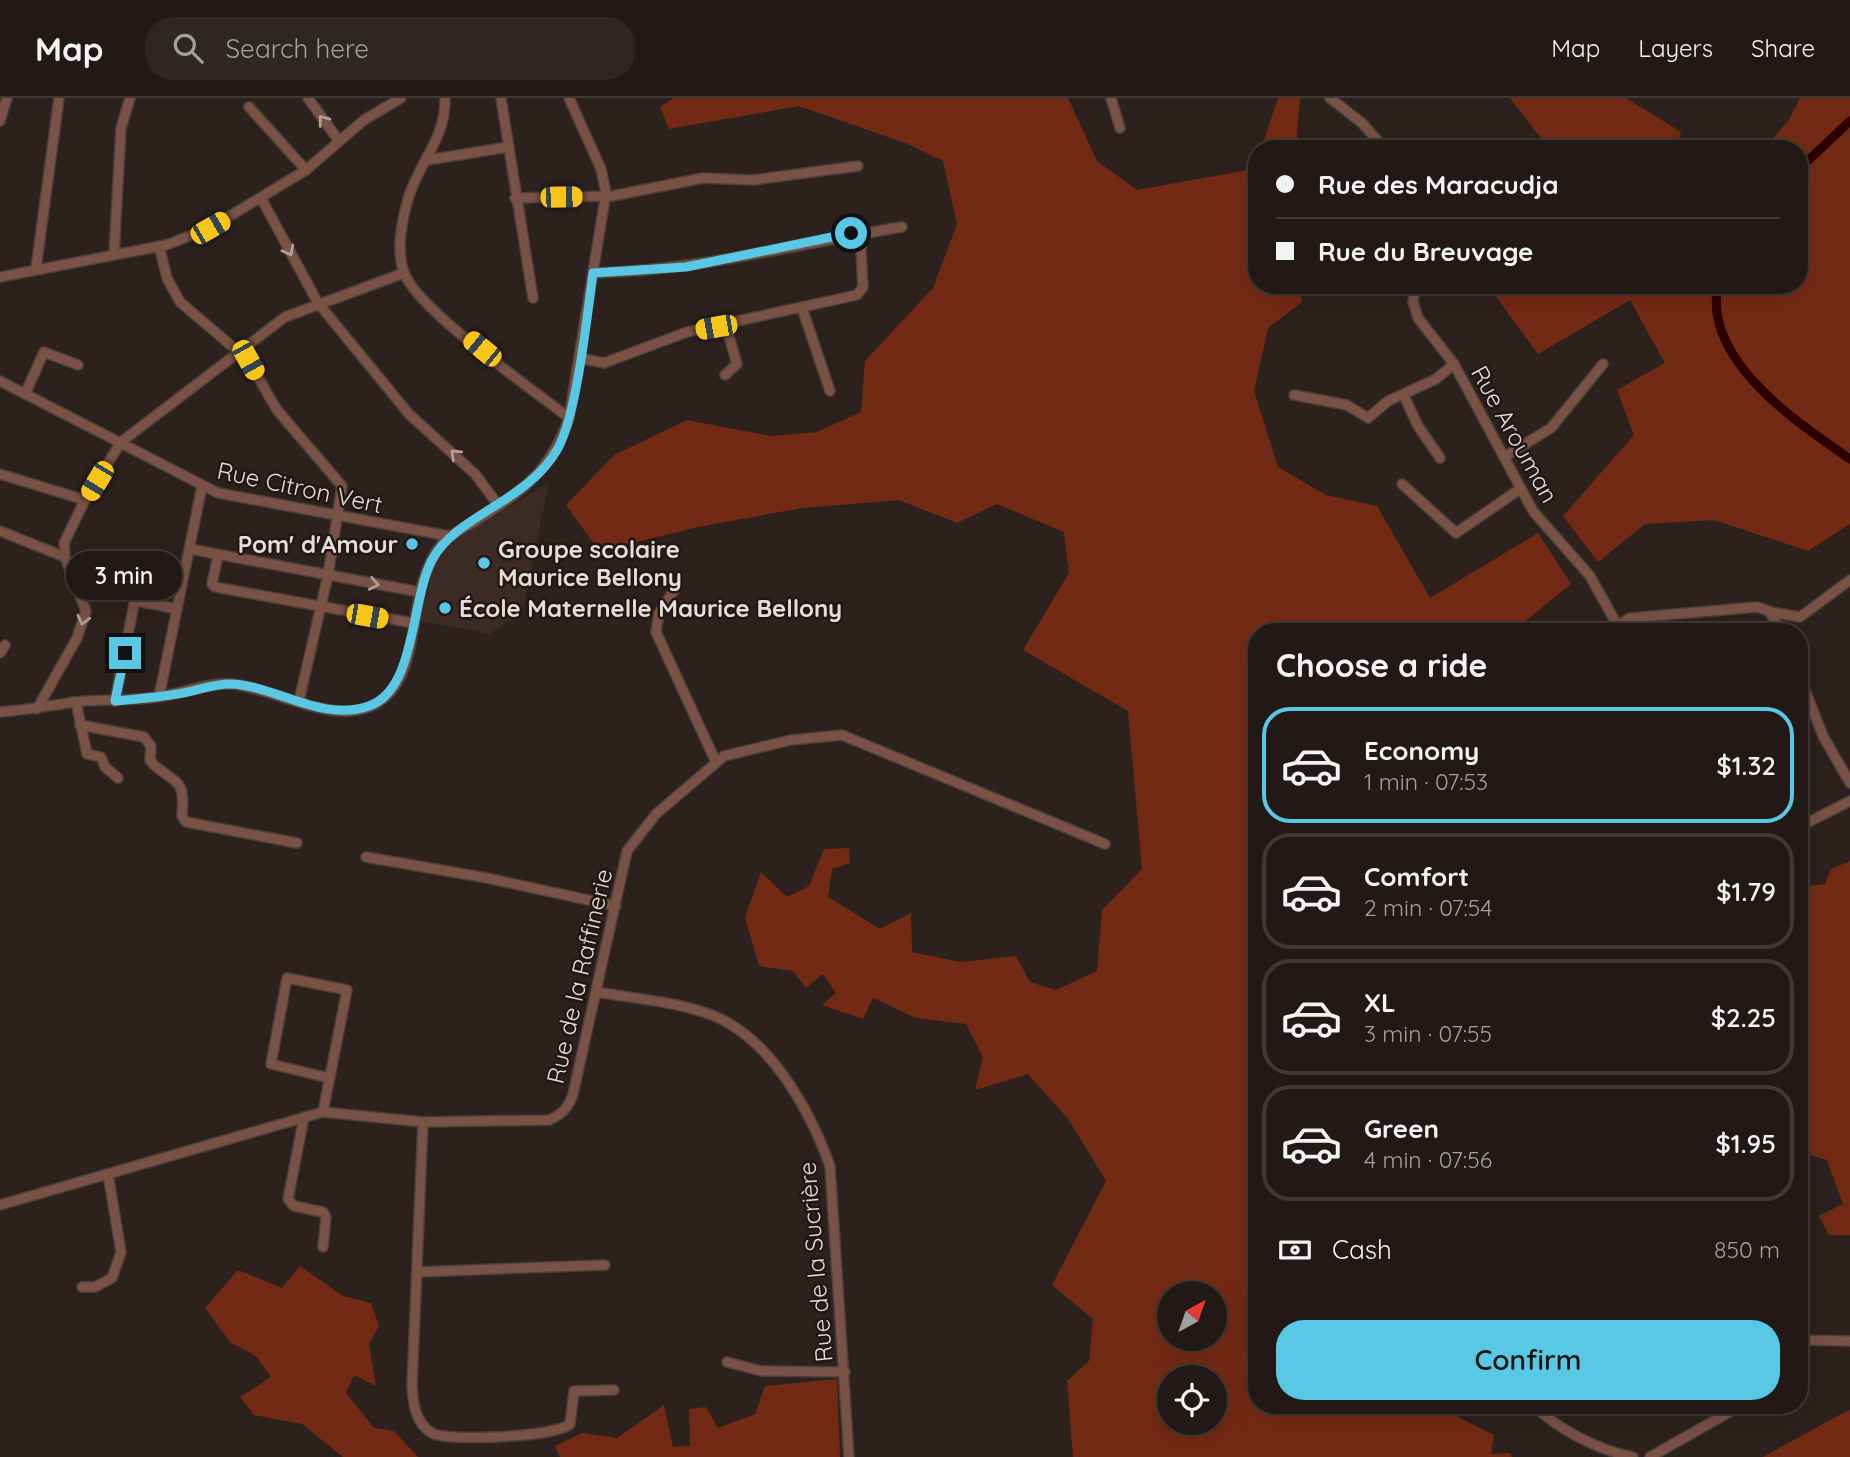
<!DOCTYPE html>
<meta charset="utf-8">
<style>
body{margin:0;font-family:Quicksand,sans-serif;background:#2e2623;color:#f1f3f6;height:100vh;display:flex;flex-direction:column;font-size:26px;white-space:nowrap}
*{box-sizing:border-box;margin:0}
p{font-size:23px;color:#a2a0a1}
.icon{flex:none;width:38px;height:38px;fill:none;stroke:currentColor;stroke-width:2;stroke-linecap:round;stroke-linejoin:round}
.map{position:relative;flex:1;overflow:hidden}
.details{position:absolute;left:1248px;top:525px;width:560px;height:791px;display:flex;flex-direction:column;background:#221916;border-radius:28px;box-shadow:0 7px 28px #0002,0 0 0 2px #3f3835}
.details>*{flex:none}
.hud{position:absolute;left:1248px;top:42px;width:560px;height:154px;border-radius:28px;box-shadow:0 7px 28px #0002,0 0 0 2px #3f3835;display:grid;align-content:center;height:154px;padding:0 28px;background:#221916}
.needle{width:46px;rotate:40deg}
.fabs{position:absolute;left:1157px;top:1183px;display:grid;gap:14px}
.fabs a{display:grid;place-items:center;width:70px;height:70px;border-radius:50%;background:#221916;box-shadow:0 7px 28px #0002,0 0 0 2px #3f3835;font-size:35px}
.end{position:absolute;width:32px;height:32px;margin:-16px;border:9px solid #59c8e4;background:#111;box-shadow:0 0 0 4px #111}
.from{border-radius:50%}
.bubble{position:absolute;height:49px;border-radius:24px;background:#221916;box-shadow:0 7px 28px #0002,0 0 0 2px #3f3835;font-size:23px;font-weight:600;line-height:49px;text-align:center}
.car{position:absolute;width:21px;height:42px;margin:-21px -10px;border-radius:9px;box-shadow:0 0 5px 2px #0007;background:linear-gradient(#f5c518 24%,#345 0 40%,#f5c518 0 76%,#345 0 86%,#f5c518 0)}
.hud b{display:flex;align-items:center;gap:24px;height:66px;font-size:26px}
.hud b+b{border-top:2px solid #3f3835}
.hud i{width:18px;height:18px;background:#f1f3f6}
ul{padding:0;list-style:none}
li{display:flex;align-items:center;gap:21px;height:116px;margin:0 14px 10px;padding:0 14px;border:4px solid #3f3835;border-radius:28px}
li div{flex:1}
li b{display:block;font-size:26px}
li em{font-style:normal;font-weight:600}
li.selected{border-color:#59c8e4}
li>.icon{width:63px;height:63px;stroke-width:1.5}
h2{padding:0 28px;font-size:32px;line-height:84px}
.pay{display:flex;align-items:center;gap:18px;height:77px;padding:0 28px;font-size:26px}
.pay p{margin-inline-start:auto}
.primary-button{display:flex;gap:14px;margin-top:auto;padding:14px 28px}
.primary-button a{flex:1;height:80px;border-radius:28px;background:#59c8e4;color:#111;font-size:28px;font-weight:600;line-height:80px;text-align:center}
header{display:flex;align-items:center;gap:42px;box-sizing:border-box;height:98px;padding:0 35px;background:#221916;border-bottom:2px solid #3f3835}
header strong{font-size:33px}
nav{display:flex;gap:38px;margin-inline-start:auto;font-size:24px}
.search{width:490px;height:63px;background:#2e2623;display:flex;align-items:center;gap:18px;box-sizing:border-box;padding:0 24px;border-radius:28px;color:#a2a0a1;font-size:26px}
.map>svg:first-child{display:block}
.built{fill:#3c2a25}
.green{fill:#732a14;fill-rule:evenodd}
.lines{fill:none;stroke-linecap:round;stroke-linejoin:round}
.canal{stroke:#2c0000;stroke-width:9}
.minor-casing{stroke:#4a3f3b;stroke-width:12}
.minor{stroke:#795145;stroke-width:9}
.oneway{stroke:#b49e97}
.route{stroke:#59c8e4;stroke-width:9}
.poi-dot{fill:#59c8e4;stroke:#231714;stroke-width:2.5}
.labels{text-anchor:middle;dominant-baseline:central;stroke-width:5;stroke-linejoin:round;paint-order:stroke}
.street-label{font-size:24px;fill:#e5ddda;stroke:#231714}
.poi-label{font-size:24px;font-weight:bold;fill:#e5ddda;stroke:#231714;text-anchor:start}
</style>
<header>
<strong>Map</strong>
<div class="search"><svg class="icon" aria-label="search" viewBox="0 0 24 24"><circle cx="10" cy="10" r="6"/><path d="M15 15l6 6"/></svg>Search here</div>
<nav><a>Map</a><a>Layers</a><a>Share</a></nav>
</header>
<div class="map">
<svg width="1850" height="1359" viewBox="0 0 1850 1359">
<rect width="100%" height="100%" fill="#2d211d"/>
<polygon class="built" points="549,384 523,512 490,536 420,523 433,472 447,448"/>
<g class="green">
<path d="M674,0H1068L1097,63L1137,92L1254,71L1256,64V187H1300L1302,204L1268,230L1254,293L1278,369L1326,397L1377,408L1430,500L1538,435L1571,486L1512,534H1256V1307H1434L1494,1337L1491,1356L1510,1355L1512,1359H1073L1067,1283L1089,1263L1093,1221L1052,1187L1106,1083L1069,1022L1028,976L975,992L983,959L966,926L916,920L873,900L863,921L822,907L836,895L823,876L806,890L793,873L759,868L745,819L761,774L787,799L809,788L824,751L849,750L850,765L832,771L828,799L880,831L911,815L912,854L960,864L1016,858L1030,884L1056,892L1097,873L1102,812L1142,771L1128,613L1023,552L1069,475L1064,434L997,406L957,425L899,402L802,410L698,429L599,453L566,407L614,357L687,322L771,338L817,334L861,314L865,263L933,190L957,126L943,63L908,46L799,8L669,31L660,9ZM1169,1195H1214V1241H1169ZM1169,1279H1214V1325H1169Z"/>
<polygon points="1278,0 1300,0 1296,51 1261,51"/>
<polygon points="1510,0 1626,0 1681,34 1677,51 1549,51"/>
<polygon points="1800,0 1850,0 1850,426 1808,453 1714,422 1645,426 1598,464 1563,418 1634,337 1617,292 1665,265 1630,202 1538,256 1491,192 1496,187 1799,187 1799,51 1763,51 1789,22"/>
<polygon points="1850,763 1850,1137 1829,1137 1819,1118 1843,1106 1827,1062 1807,1056 1804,1031 1799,1030 1799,858 1810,856 1799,821 1799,789 1825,786 1831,771"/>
<polygon points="300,1168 343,1198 371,1205 379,1228 369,1246 376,1288 354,1277 346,1295 374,1330 394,1333 418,1359 343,1359 302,1326 254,1317 240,1299 271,1279 256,1258 230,1244 205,1210 238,1172 282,1190"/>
<polygon points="837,1281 840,1359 560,1359 555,1348 582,1335 617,1340 664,1307 673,1349 690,1348 689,1311 706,1309 718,1330 755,1316 765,1288"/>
<polygon points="1850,1312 1850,1359 1763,1359 1843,1315"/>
</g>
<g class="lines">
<g class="canal">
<polyline points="1799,71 1850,23"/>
<path d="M1718,187C1702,262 1798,325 1850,361"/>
</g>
<defs>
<g id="minor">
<polyline points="308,0 339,43"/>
<path d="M445,0C446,40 420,63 409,98C402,122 395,153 405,177C422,215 531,290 569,320"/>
<polyline points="501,0 533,200"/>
<polyline points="1111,0 1120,30"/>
<polyline points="1330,0 1362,25 1385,51"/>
<polyline points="249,9 306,72"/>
<polyline points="0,23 7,0"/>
<polyline points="428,62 508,49"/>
<polyline points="261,100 318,205 409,316 475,376 499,408"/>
<polyline points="515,100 612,98 703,80 753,82 858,68"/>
<polyline points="159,148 167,180 180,204 248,262 277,312 342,388 328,477 299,603"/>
<polyline points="114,156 121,30 130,0"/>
<polyline points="36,170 59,0"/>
<path d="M593,175C698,173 800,145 902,129"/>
<polyline points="0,179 166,147 210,130 306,72 364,22 401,0"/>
<polyline points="1416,187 1413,204 1418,220 1454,266 1533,413 1590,478 1621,534"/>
<polyline points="802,210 830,293"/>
<polyline points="579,260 604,265 687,234 857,197 863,189 860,135"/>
<polyline points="725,277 737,266 726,228"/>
<polyline points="0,283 218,395 449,438"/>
<polyline points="25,296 44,254 78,267"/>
<polyline points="1294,297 1347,307 1368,320 1388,303 1436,281 1454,266"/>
<polyline points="1404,298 1418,328 1440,360"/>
<polyline points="1504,359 1551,330 1603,266"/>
<polyline points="0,376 85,402"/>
<polyline points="1402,386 1456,435 1520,391"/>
<polyline points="0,433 65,459"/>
<polyline points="190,451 420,494"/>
<polyline points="218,457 212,486 215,489 413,525"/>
<polyline points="675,491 659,515 656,534 715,662"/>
<polyline points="1771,514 1800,519 1850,482"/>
<polyline points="1607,534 1630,520 1757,509 1769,513 1782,534"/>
<polyline points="0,555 5,547"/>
<polyline points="1799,577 1823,638 1850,685"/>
<polyline points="159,599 202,388"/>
<polyline points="115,603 134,506 137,503 177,511"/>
<polyline points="76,604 87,656 101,659 105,669 118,680"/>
<polyline points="37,611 77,540 86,513 65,459 64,445 85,402 121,344 285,219 404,175"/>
<path d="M0,614C25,612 49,608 74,604C102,601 130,603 158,599C181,596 209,584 231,586C280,590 351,641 392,592C421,556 408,488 441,447C451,435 467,429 480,420C525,392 551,371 569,320L606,95L601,71L569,0"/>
<path d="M80,627L144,639L151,648L150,662L154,667C179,688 185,681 182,718L186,724L297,745"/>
<polyline points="1799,729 1850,703"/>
<polyline points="366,759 487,780 616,808"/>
<path d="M597,894C632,900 669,903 703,914C767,933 809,1010 830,1068L849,1359"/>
<polyline points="323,1014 347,892 287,880 271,966 329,980"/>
<polyline points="304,1019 288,1101 294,1108 323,1114 326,1119 323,1149"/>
<path d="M423,1024L412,1287C413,1305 415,1325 432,1335C447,1344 556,1339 570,1326L574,1293L614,1292"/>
<path d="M0,1107L323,1014L423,1024L549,1022C562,1017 569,1009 573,996L627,753L656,716L724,658L791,642L842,637L1105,746"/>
<polyline points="417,1174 605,1167"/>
<polyline points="82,1189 95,1189 112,1180 121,1154 108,1076"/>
<polyline points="1799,1242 1850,1243"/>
<polyline points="727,1264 761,1273 845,1274"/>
<path d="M1534,1307C1556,1331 1601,1353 1633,1359"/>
<polyline points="1650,1359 1742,1307"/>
</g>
</defs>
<use href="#minor" class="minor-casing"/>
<use href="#minor" class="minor"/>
</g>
<defs><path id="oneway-chevron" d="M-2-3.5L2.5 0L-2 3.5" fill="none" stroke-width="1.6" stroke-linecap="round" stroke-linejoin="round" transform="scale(1.75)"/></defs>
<g class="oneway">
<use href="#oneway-chevron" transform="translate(323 22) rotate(-127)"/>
<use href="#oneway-chevron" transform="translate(289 153) rotate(62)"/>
<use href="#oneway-chevron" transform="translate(455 356) rotate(-137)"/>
<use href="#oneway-chevron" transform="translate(374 486) rotate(11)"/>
<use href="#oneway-chevron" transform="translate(83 522) rotate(104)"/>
</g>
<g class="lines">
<path class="route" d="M125,555L115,603C138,601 161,599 183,595C198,592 215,586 230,586C276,587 321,625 369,608C416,592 411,501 432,462C456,417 527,404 557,352C577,318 587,218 593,175L686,169L851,135"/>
</g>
<g class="poi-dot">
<circle cx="412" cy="446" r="7"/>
<circle cx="484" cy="465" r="7"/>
<circle cx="445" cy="510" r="7"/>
</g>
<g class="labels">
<g class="street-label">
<text transform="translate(1515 336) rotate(61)">Rue Arouman</text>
<text transform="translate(300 389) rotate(12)">Rue Citron Vert</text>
<text transform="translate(579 878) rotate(-77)">Rue de la Raffinerie</text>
<text transform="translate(815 1164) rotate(-95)">Rue de la Sucrière</text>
</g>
<g class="poi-label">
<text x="398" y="446" text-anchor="end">Pom' d'Amour</text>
<text x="498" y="451">Groupe scolaire<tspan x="498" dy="28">Maurice Bellony</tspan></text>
<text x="459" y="510">École Maternelle Maurice Bellony</text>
</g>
</g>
</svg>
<div class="fabs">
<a><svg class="needle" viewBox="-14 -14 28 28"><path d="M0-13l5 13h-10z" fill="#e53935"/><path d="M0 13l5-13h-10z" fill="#a2a0a1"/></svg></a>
<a><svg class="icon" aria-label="locate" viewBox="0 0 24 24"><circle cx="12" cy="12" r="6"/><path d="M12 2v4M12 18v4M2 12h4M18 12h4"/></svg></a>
</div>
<i class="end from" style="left:851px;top:135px"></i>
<i class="end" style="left:125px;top:555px"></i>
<div class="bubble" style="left:66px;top:453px;width:116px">3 min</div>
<i class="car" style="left:561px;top:99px;rotate:89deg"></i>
<i class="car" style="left:210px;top:130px;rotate:60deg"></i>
<i class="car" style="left:716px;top:229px;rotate:260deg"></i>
<i class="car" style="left:482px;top:251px;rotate:309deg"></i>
<i class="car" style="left:248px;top:262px;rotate:151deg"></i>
<i class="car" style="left:97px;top:383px;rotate:211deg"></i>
<i class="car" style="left:367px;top:518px;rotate:100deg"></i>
<div class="hud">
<b><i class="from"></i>Rue des Maracudja</b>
<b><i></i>Rue du Breuvage</b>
</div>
<section class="details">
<h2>Choose a ride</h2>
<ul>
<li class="selected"><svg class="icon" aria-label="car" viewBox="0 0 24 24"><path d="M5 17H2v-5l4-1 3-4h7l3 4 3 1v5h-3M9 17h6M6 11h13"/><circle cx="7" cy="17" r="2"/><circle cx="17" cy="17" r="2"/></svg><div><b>Economy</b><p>1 min · 07:53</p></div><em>$1.32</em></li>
<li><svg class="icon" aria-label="car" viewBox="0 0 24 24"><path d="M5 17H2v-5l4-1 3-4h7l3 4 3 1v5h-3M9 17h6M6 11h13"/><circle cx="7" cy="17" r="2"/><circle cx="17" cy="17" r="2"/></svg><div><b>Comfort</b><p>2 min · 07:54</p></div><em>$1.79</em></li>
<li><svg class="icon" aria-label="car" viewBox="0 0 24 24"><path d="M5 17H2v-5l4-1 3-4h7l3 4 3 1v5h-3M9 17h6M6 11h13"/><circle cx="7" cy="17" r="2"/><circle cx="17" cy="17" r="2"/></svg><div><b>XL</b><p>3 min · 07:55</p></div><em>$2.25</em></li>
<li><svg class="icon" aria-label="car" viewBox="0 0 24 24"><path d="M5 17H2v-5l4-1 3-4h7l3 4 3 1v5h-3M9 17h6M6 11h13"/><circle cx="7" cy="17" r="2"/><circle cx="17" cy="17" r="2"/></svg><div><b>Green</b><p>4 min · 07:56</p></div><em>$1.95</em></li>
</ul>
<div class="pay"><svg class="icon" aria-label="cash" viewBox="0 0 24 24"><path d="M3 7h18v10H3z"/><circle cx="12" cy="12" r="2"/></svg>Cash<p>850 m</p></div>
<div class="primary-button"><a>Confirm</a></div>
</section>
</div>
